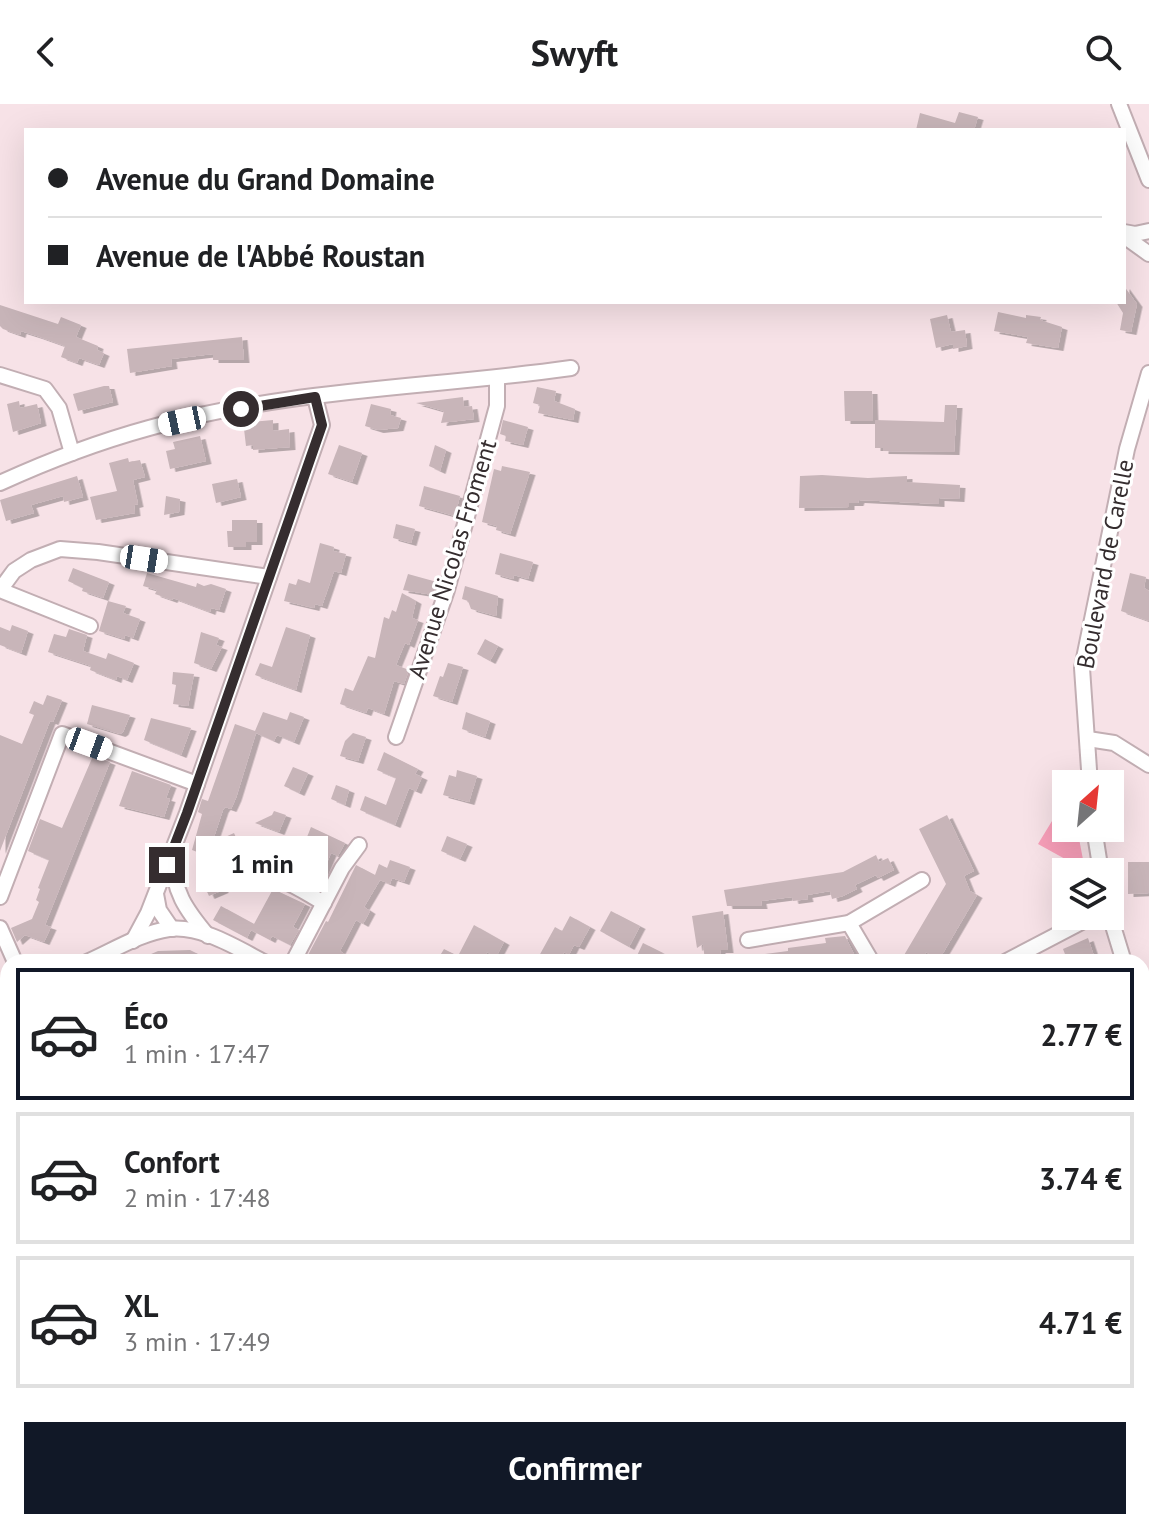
<!DOCTYPE html>
<html lang="fr">
<meta charset="utf-8">
<style>
body{margin:0;font-family:"PT Sans",sans-serif;background:#f6f6f6;color:#202124;height:100vh;display:flex;flex-direction:column;font-size:30px;white-space:nowrap}
*{box-sizing:border-box;margin:0}
p{font-size:26px;color:#757577}
.icon{flex:none;width:44px;height:44px;fill:none;stroke:currentColor;stroke-width:2;stroke-linecap:round;stroke-linejoin:round}
.map{position:relative;flex:1;overflow:hidden}
.details{position:absolute;left:0px;top:850px;width:1150px;height:576px;display:flex;flex-direction:column;background:#fff;border-radius:24px 24px 0 0;box-shadow:0 8px 32px #0002}
.details>*{flex:none}
.top-card{position:absolute;left:24px;top:24px;width:1102px;height:176px;border-radius:0px;box-shadow:0 8px 32px #0002;display:grid;align-content:center;height:176px;padding:0 24px;background:#fff}
.needle{width:52px;rotate:27deg}
.buttons{position:absolute;left:1052px;top:666px;display:grid;gap:16px}
.buttons a{display:grid;place-items:center;width:72px;height:72px;border-radius:0px;background:#fff;box-shadow:0 8px 32px #0002;font-size:40px}
.end{position:absolute;width:36px;height:36px;margin:-18px;border:10px solid #352d2f;background:#fff;box-shadow:0 0 0 4px #fff}
.from{border-radius:50%}
.bubble{position:absolute;height:56px;border-radius:0px;background:#fff;box-shadow:0 8px 32px #0002;font-size:26px;font-weight:700;line-height:56px;text-align:center}
.car{position:absolute;width:24px;height:48px;margin:-24px -12px;border-radius:10px;box-shadow:0 0 6px 2px #0007;background:linear-gradient(#fff 24%,#345 0 40%,#fff 0 76%,#345 0 86%,#fff 0)}
.top-card b{display:flex;align-items:center;gap:28px;height:76px;font-size:30px}
.top-card b+b{border-top:2px solid #e0e0e0}
.top-card i{width:20px;height:20px;background:#202124}
ul{padding:14px 0 0;list-style:none}
li{display:flex;align-items:center;gap:24px;height:132px;margin:0 16px 12px;padding:0 8px;border:4px solid #e0e0e0;border-radius:0px}
li div{flex:1}
li b{display:block;font-size:30px}
li em{font-style:normal;font-weight:700}
li.current{border-color:#111827}
li>.icon{width:72px;height:72px;stroke-width:1.5}
.cta{display:flex;gap:16px;margin-top:auto;padding:16px 24px}
.cta a{flex:1;height:92px;border-radius:0px;background:#111827;color:#fff;font-size:32px;font-weight:700;line-height:92px;text-align:center}
header{display:flex;justify-content:space-between;align-items:center;height:104px;padding:0 24px;background:#fff;font-size:36px;font-weight:700}
.map>svg:first-child{display:block}
.green{fill:#f89fb9}
.lines{fill:none;stroke-linecap:round;stroke-linejoin:round}
.stream{stroke:#4cc0ab;stroke-width:4}
.building{fill:#c8b5b9;filter:url(#shadow)}
.street-casing{stroke:#c2aeb3;stroke-width:18}
.street{stroke:#fff;stroke-width:14}
.route{stroke:#352d2f;stroke-width:10}
.labels{text-anchor:middle;dominant-baseline:central;stroke-width:6;stroke-linejoin:round;paint-order:stroke}
.street-label{font-size:24px;fill:#352d2f;stroke:#fff}
</style>
<header><svg class="icon" aria-label="back" viewBox="0 0 24 24"><path d="M15 5l-7 7 7 7"/></svg>Swyft<svg class="icon" aria-label="search" viewBox="0 0 24 24"><circle cx="10" cy="10" r="6"/><path d="M15 15l6 6"/></svg></header>
<div class="map">
<svg width="1149" height="1426" viewBox="0 0 1149 1426">
<defs>
<filter id="shadow"><feDropShadow dx="5.5" dy="3" stdDeviation="0" flood-color="#0004"/></filter>
</defs>
<rect width="100%" height="100%" fill="#f7e2e7"/>
<g class="green">
<polygon points="1066,694 1066,724 1077,724 1085,766 1038,740"/>
<polygon points="0,962 8,963 8,1166 0,1165"/>
</g>
<g class="lines">
<g class="stream">
<polyline points="0,1213 8,1214"/>
<polyline points="177,1426 179,1418"/>
</g>
</g>
<g class="building">
<polygon points="959,8 978,13 974,26 916,26 920,9 955,19"/>
<polygon points="1124,182 1137,200 1131,228 1120,226 1123,209 1116,198 1124,198"/>
<polygon points="0,201 58,220 61,213 81,221 76,233 98,242 97,246 104,249 99,261 79,254 77,259 61,253 65,242 37,232 21,227 20,231 3,225 0,222"/>
<polygon points="998,208 1026,214 1026,211 1041,213 1040,216 1062,223 1058,244 1026,239 1028,233 994,227"/>
<polygon points="947,211 951,228 965,226 967,242 953,245 953,240 936,244 930,215"/>
<polygon points="242,233 244,256 213,256 213,250 171,255 172,262 130,269 127,245"/>
<polygon points="104,282 109,282 113,298 78,307 73,290"/>
<polygon points="537,283 556,287 554,297 575,305 573,316 538,309 540,301 533,299"/>
<polygon points="844,287 872,287 873,317 845,317"/>
<polygon points="463,293 464,303 472,302 474,315 441,319 444,307 416,299"/>
<polygon points="19,297 20,304 37,300 41,319 13,328 7,300"/>
<polygon points="371,300 391,305 390,311 401,314 398,324 378,326 365,322"/>
<polygon points="945,301 957,301 954,348 883,347 883,344 875,344 875,316 944,318"/>
<polygon points="273,316 273,327 289,325 290,343 253,346 253,341 246,342 244,325 251,324 251,318"/>
<polygon points="503,316 528,323 523,341 505,337 506,332 500,330"/>
<polygon points="200,332 206,357 170,365 166,347 175,345 173,338"/>
<polygon points="339,341 362,349 352,378 328,370"/>
<polygon points="435,341 446,346 440,367 429,362"/>
<polygon points="128,354 129,358 140,356 145,373 133,376 138,400 134,401 135,409 96,416 90,393 117,387 109,359"/>
<polygon points="502,362 530,368 510,430 496,426 497,422 482,418 494,365 501,367"/>
<polygon points="822,371 868,374 907,372 907,378 960,381 959,395 939,394 939,400 859,396 858,399 849,399 849,403 799,404 800,372"/>
<polygon points="77,372 83,393 64,398 63,392 31,401 34,409 6,417 0,396"/>
<polygon points="237,375 241,393 216,399 212,380"/>
<polygon points="424,382 460,392 455,412 419,402"/>
<polygon points="166,392 180,395 179,408 164,411"/>
<polygon points="232,416 257,416 257,438 246,438 246,443 228,443 227,427 232,427"/>
<polygon points="396,420 415,425 411,439 393,434"/>
<polygon points="320,439 334,443 333,447 346,450 341,469 334,467 322,502 315,500 314,504 284,497 289,479 296,481 298,475 310,479"/>
<polygon points="500,449 533,458 528,475 514,471 513,475 495,470"/>
<polygon points="73,464 109,478 103,494 82,487 83,484 68,477"/>
<polygon points="147,469 196,483 197,479 204,482 211,480 226,485 219,506 211,504 210,508 173,494 172,496 155,490 157,486 143,482"/>
<polygon points="1130,469 1146,473 1144,484 1149,487 1149,517 1121,507"/>
<polygon points="408,470 437,478 433,491 403,486"/>
<polygon points="465,482 498,492 496,512 471,505 468,497 462,495"/>
<polygon points="402,489 416,497 412,514 418,516 409,541 405,539 396,561 409,566 404,580 394,577 384,610 368,604 366,609 340,600 345,584 353,587 368,552 375,554 384,513 389,515 392,506 396,508"/>
<polygon points="108,497 126,502 123,509 140,515 133,534 125,531 124,535 99,527"/>
<polygon points="12,521 28,527 21,549 0,541 0,523 10,527"/>
<polygon points="286,523 310,531 296,586 255,571 260,559 272,563"/>
<polygon points="69,525 87,531 83,547 106,555 108,549 134,559 127,576 117,572 116,576 90,566 91,562 48,548 54,530 66,533"/>
<polygon points="201,528 219,534 216,541 222,543 211,565 194,559"/>
<polygon points="485,535 498,542 490,557 477,550"/>
<polygon points="448,559 463,563 452,598 433,592 440,572 443,573"/>
<polygon points="173,568 194,570 188,602 173,600 176,581 172,580"/>
<polygon points="47,591 62,596 53,618 50,617 0,747 0,631 22,640 34,611 29,609 34,597 43,601"/>
<polygon points="92,601 130,611 123,628 120,630 87,620"/>
<polygon points="263,608 287,616 290,608 304,613 294,638 277,631 274,637 256,629 236,694 231,705 225,703 223,706 212,739 234,729 243,749 259,742 265,755 221,776 223,786 209,792 196,764 215,755 192,746 202,710 198,708 202,695 208,697 235,620 255,627"/>
<polygon points="466,608 490,617 485,633 462,625"/>
<polygon points="151,614 191,624 181,651 144,636"/>
<polygon points="353,629 366,633 358,657 340,652 345,637"/>
<polygon points="384,648 418,665 415,670 422,673 416,687 409,684 395,721 360,706 365,692 386,701 396,674 377,666"/>
<polygon points="93,652 110,658 45,821 51,823 44,838 25,831 17,838 11,824 32,815 39,798 36,796 40,785 38,784 49,756 28,747 40,715 62,724"/>
<polygon points="293,663 308,669 299,689 284,682"/>
<polygon points="457,666 477,672 469,698 443,691 449,671 456,673"/>
<polygon points="132,667 171,681 166,694 170,695 164,713 119,702"/>
<polygon points="336,681 349,686 345,701 331,695"/>
<polygon points="274,707 286,711 279,728 255,719 272,711"/>
<polygon points="947,711 974,767 964,772 970,787 977,791 939,856 926,848 920,858 900,858 946,780 919,725"/>
<polygon points="311,723 345,739 338,752 331,749 319,778 303,771 314,742 305,738"/>
<polygon points="447,732 467,740 460,755 441,747"/>
<polygon points="876,751 879,758 888,754 894,766 878,774 876,771 855,781 857,785 843,792 832,795 830,787 807,791 808,795 793,797 792,793 761,797 762,802 727,802 724,786 843,768"/>
<polygon points="279,754 300,765 296,772 274,765"/>
<polygon points="390,756 410,763 404,778 392,774 390,780 380,776 364,803 370,807 363,820 356,816 340,847 356,858 321,858 308,851 326,817 328,818 356,761 375,771 379,760 387,764"/>
<polygon points="1128,758 1149,758 1149,789 1128,790"/>
<polygon points="273,785 305,800 293,823 299,826 290,841 272,832 270,836 251,826 247,834 213,816 221,802 254,820"/>
<polygon points="611,807 640,822 629,843 600,827"/>
<polygon points="723,807 728,846 720,846 721,854 705,857 703,840 697,844 692,812"/>
<polygon points="570,812 590,823 579,843 574,841 569,851 564,848 559,858 550,858 539,852 555,823 562,827"/>
<polygon points="474,821 504,838 496,853 487,848 481,858 436,858 444,845 458,852"/>
<polygon points="845,832 858,858 843,858 841,854 811,858 766,858 765,850 788,847 788,844 826,839 825,834"/>
<polygon points="1088,834 1094,852 1079,858 1068,858 1063,845"/>
<polygon points="643,839 663,849 658,858 634,858"/>
<polygon points="190,846 214,858 133,858 158,847"/>
</g>
<g class="lines">
<defs>
<g id="street">
<polyline points="1119,0 1149,76"/>
<polyline points="1124,128 1135,130 1149,127"/>
<polyline points="1124,132 1149,150"/>
<polyline points="0,271 45,285 59,304 72,349"/>
<path d="M0,379C48,357 98,338 149,324C285,285 431,284 571,264"/>
<polyline points="0,486 14,467 31,456 60,445 98,448 269,473"/>
<polyline points="0,486 90,522"/>
<polyline points="396,633 447,486 497,302 497,275"/>
<polyline points="1088,635 1114,639 1149,661"/>
<polyline points="1090,680 1082,564 1127,345 1149,269"/>
<polyline points="1094,724 1101,768"/>
<path d="M174,752C171,786 187,807 208,832"/>
<path d="M256,776C280,768 303,788 324,799"/>
<polyline points="156,790 159,806 172,825"/>
<polyline points="0,793 62,630 197,680"/>
<polyline points="1110,812 1124,858"/>
<polyline points="849,819 872,858"/>
<polyline points="0,824 15,858"/>
<polyline points="748,836 849,819 922,776"/>
<polyline points="133,837 148,809 187,709 322,321 315,293"/>
<path d="M87,858C114,846 141,829 169,825C201,821 237,844 264,858"/>
<polyline points="293,858 342,764 359,741"/>
<polyline points="1005,858 1093,812"/>
<polyline points="0,899 8,895"/>
<polyline points="1142,918 1149,942"/>
<polyline points="0,1229 8,1229"/>
<polyline points="1143,1310 1149,1303"/>
<polyline points="1142,1358 1149,1359"/>
<polyline points="971,1418 986,1426"/>
<polyline points="822,1426 826,1418"/>
</g>
</defs>
<use href="#street" class="street-casing"/>
<use href="#street" class="street"/>
</g>
<g class="lines">
<polyline class="route" points="167,761 187,709 322,321 315,293 241,305"/>
</g>
<g class="labels">
<g class="street-label">
<text transform="translate(452 455) rotate(-73)">Avenue Nicolas Froment</text>
<text transform="translate(1105 460) rotate(-79)">Boulevard de Carelle</text>
</g>
</g>
</svg>
<div class="buttons">
<a><svg class="needle" viewBox="-14 -14 28 28"><path d="M0-13l5 13h-10z" fill="#e53935"/><path d="M0 13l5-13h-10z" fill="#757577"/></svg></a>
<a><svg class="icon" aria-label="layers" viewBox="0 0 24 24"><path d="M12 4l9 5-9 5-9-5zM3 14l9 5 9-5"/></svg></a>
</div>
<i class="end from" style="left:241px;top:305px"></i>
<i class="end" style="left:167px;top:761px"></i>
<div class="bubble" style="left:196px;top:732px;width:132px">1 min</div>
<i class="car" style="left:182px;top:317px;rotate:258deg"></i>
<i class="car" style="left:144px;top:455px;rotate:99deg"></i>
<i class="car" style="left:89px;top:640px;rotate:110deg"></i>
<div class="top-card">
<b><i class="from"></i>Avenue du Grand Domaine</b>
<b><i></i>Avenue de l'Abbé Roustan</b>
</div>
<section class="details">
<ul>
<li class="current"><svg class="icon" aria-label="car" viewBox="0 0 24 24"><path d="M5 17H2v-5l4-1 3-4h7l3 4 3 1v5h-3M9 17h6M6 11h13"/><circle cx="7" cy="17" r="2"/><circle cx="17" cy="17" r="2"/></svg><div><b>Éco</b><p>1 min · 17:47</p></div><em>2.77 €</em></li>
<li><svg class="icon" aria-label="car" viewBox="0 0 24 24"><path d="M5 17H2v-5l4-1 3-4h7l3 4 3 1v5h-3M9 17h6M6 11h13"/><circle cx="7" cy="17" r="2"/><circle cx="17" cy="17" r="2"/></svg><div><b>Confort</b><p>2 min · 17:48</p></div><em>3.74 €</em></li>
<li><svg class="icon" aria-label="car" viewBox="0 0 24 24"><path d="M5 17H2v-5l4-1 3-4h7l3 4 3 1v5h-3M9 17h6M6 11h13"/><circle cx="7" cy="17" r="2"/><circle cx="17" cy="17" r="2"/></svg><div><b>XL</b><p>3 min · 17:49</p></div><em>4.71 €</em></li>
</ul>
<div class="cta"><a>Confirmer</a></div>
</section>
</div>
